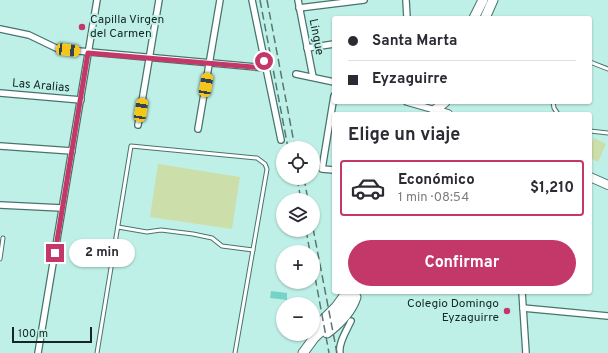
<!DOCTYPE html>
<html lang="es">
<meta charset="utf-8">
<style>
body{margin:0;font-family:Overpass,sans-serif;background:#f2f2f3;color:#2b2b33;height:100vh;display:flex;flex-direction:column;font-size:15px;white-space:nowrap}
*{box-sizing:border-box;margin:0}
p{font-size:13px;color:#7c7c81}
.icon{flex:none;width:22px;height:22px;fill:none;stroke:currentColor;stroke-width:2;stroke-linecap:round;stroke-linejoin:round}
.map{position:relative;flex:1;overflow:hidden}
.panel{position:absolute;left:332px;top:112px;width:260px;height:182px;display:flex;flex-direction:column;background:#fff;border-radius:4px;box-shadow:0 1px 3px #0004}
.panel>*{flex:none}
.guide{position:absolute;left:332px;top:16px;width:260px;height:88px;border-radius:4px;box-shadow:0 1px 3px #0004;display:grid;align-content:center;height:88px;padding:0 16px;background:#fff}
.controls{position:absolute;left:276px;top:141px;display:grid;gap:8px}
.controls a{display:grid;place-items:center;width:44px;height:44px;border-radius:50%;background:#fff;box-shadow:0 1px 3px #0004;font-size:20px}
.scale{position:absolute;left:12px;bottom:10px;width:80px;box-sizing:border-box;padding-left:4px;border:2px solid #142724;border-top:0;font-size:11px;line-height:14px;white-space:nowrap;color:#142724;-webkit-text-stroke:3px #bff0e7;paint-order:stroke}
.end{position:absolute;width:18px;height:18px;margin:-9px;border:5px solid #c33769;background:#fff;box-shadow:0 0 0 2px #fff}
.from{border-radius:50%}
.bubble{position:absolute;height:28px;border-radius:14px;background:#fff;box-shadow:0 1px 3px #0004;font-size:13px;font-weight:700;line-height:28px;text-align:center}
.car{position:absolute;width:12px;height:24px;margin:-12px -6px;border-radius:5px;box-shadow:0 0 3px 1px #0007;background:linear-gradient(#f5c518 24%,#345 0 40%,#f5c518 0 76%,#345 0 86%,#f5c518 0)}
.guide b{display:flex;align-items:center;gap:14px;height:38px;font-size:15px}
.guide b+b{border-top:1px solid #e1e1e2}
.guide i{width:10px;height:10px;background:#2b2b33}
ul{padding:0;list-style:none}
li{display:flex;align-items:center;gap:12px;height:56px;margin:0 8px 6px;padding:0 8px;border:2px solid transparent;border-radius:4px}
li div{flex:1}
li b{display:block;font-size:15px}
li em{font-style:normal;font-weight:700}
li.current{border-color:#c33769}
li>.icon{width:36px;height:36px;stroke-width:1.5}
h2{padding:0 16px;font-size:18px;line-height:48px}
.cta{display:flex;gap:8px;margin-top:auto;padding:8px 16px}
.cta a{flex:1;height:46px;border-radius:24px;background:#c33769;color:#fff;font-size:16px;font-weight:700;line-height:46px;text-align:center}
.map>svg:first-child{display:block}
.green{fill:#ccdeaa}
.water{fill:#77d3c5}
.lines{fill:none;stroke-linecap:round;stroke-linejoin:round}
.lane-casing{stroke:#47746d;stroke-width:5}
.street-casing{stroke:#47746d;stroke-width:8}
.secondary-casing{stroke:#47746d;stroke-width:10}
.primary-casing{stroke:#47746d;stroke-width:11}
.lane{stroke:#fff;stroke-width:3}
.street{stroke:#fff;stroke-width:5.5}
.secondary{stroke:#fff;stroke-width:8}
.primary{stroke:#fff;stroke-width:9}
.rail{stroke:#587772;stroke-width:1.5;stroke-dasharray:8 4;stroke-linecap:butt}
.route{stroke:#c33769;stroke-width:5}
.poi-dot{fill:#c33769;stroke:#bff0e7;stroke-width:1.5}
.labels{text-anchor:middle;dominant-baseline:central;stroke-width:4;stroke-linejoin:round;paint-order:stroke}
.poi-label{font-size:12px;fill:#142724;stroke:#bff0e7;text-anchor:start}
.street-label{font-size:12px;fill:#142724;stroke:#bff0e7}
</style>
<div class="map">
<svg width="608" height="353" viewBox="0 0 608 353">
<rect width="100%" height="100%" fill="#bff0e7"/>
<g class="green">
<polygon points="594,138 606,144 598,162 590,158 590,147"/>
<polygon points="158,164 240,177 232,229 150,217"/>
</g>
<polygon class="water" points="271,291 287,293 287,300 270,298"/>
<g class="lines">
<defs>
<g id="lane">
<polyline points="590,62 608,69"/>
<polyline points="553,102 554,108 558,114"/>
<polyline points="590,131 608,133"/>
<polyline points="118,227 147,232 161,230 193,234 212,238 222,246 253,250"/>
<polyline points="0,259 3,238"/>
<polyline points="97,353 131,146 257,158 265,164 267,169 235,353"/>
</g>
<g id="street">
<polyline points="252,0 281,140"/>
<polyline points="298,0 313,77"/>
<polyline points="406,0 407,18"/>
<polyline points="299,8 364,0"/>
<polyline points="0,29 29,35 56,48 68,50 266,68"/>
<polyline points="307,48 334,44"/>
<polyline points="296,74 334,82"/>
<polyline points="0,93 81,100"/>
<polyline points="334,96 322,169 334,170"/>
<polyline points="407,102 435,110"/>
<polyline points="138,125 159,0"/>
<polyline points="198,129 220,0"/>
<polyline points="0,146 72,151"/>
<polyline points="0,205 62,208"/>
<polyline points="522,292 526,353"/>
<polyline points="523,308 608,316"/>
<polyline points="38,353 97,0"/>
<path d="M340,353C338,343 347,330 351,321"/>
</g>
<g id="secondary">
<polyline points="435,110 448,114"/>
<polyline points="590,177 608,185"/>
</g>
<g id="primary">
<polyline points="474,18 483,0"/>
<polyline points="485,18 493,0"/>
<polyline points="434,114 435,110 445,102"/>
<polyline points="313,330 336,307 347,292"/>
<path d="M327,333C339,324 351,313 356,297"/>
<polyline points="303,353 314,338 340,313 353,292"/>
</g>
</defs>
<use href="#lane" class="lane-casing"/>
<use href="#street" class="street-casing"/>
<use href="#secondary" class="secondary-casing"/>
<use href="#primary" class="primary-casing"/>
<use href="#lane" class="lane"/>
<use href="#street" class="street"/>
<use href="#secondary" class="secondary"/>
<use href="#primary" class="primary"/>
<g class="rail">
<polyline points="260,0 288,148"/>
<polyline points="267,0 295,148"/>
<polyline points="297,178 301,200"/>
<polyline points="304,178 308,200"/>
<polyline points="313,228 337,353"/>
<polyline points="306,230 310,252"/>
<polyline points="313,266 329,353"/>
</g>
</g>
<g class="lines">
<polyline class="route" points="55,253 88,53 266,68 264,61"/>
</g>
<g class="poi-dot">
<circle cx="82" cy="27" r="4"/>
<circle cx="507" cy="311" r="4"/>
</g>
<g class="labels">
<g class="poi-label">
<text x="90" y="20">Capilla Virgen<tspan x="90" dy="14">del Carmen</tspan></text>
<text x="499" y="304" text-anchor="end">Colegio Domingo<tspan x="499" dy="14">Eyzaguirre</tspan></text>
</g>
<g class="street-label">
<text transform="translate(316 37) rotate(79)">Lingue</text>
<text transform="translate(41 86) rotate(5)">Las Aralias</text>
</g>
</g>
</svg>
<div class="controls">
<a><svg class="icon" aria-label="locate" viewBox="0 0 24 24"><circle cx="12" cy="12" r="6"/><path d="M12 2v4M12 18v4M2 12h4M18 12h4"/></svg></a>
<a><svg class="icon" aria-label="layers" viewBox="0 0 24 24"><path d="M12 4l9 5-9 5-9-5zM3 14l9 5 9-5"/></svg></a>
<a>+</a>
<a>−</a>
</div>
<div class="scale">100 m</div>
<i class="end from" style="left:264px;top:61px"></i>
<i class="end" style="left:55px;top:253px"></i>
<div class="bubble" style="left:69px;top:239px;width:66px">2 min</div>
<i class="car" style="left:68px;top:50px;rotate:97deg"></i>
<i class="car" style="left:206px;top:85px;rotate:10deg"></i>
<i class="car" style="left:141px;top:110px;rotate:9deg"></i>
<div class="guide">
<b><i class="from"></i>Santa Marta</b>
<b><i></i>Eyzaguirre</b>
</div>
<section class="panel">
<h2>Elige un viaje</h2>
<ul>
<li class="current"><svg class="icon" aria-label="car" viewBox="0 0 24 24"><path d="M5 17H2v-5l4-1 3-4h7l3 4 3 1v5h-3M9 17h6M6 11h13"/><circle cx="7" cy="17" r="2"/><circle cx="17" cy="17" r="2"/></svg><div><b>Económico</b><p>1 min · 08:54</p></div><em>$1,210</em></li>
</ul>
<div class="cta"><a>Confirmar</a></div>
</section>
</div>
